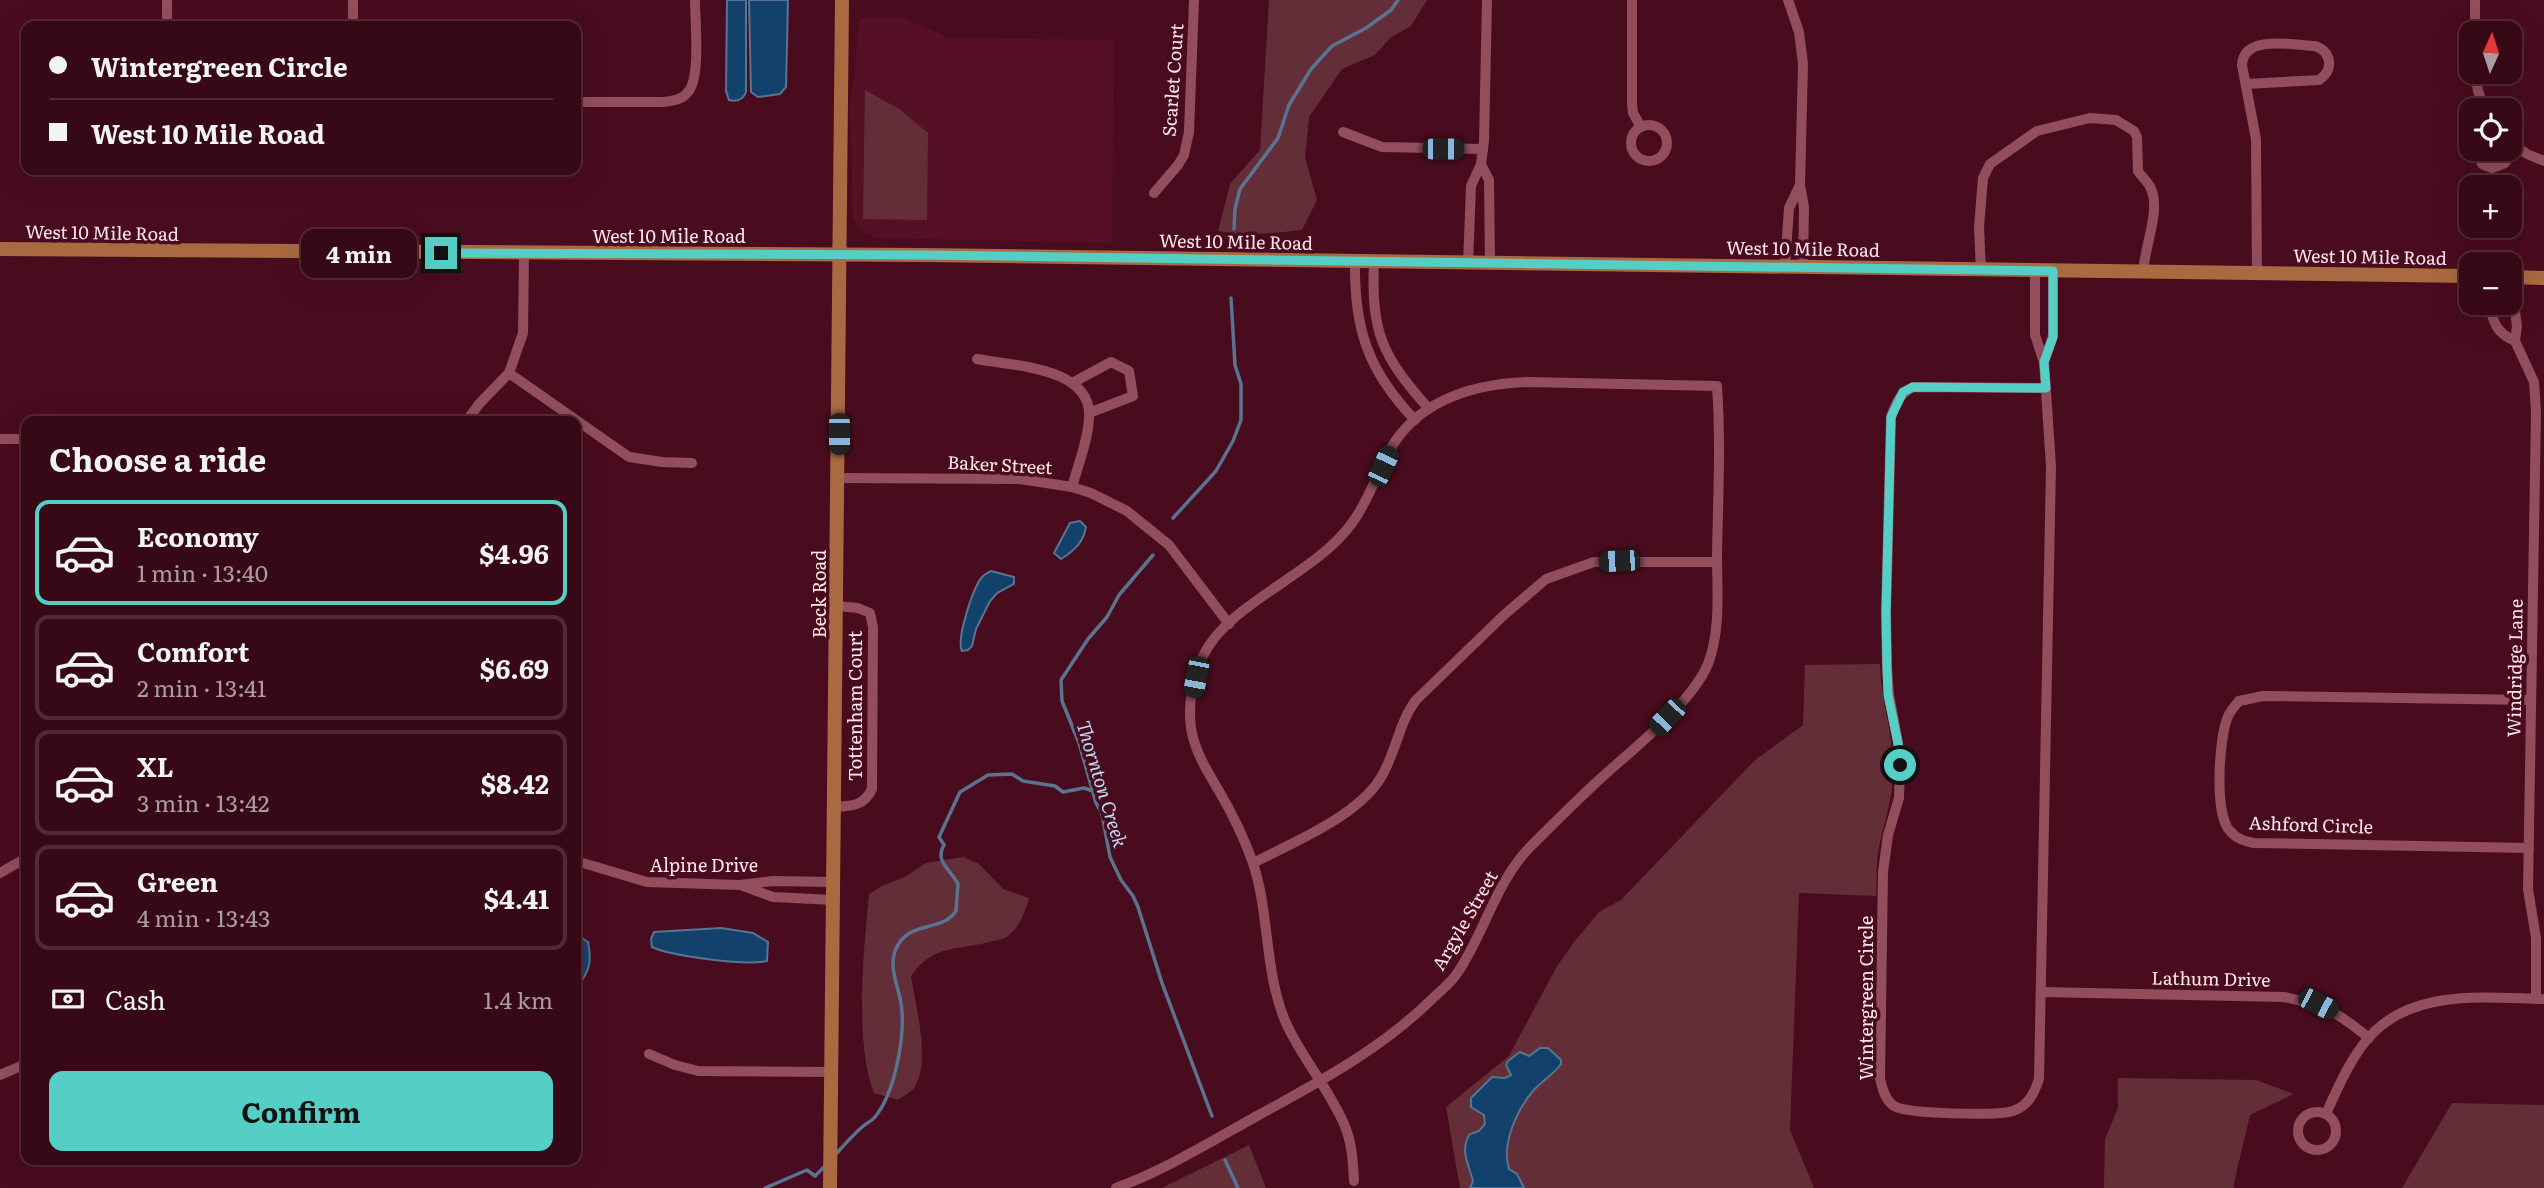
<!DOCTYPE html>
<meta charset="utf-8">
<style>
body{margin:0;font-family:Literata,serif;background:#3e121f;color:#f1f3f6;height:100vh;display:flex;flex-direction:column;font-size:26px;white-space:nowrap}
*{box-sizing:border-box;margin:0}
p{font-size:23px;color:#aa9aa1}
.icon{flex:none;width:38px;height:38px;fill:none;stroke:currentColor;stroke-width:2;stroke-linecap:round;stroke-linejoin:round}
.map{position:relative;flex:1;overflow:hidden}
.side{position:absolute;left:21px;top:416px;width:560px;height:749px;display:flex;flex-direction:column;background:#370916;border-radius:14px;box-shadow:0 7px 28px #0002,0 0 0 2px #512a35}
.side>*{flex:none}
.banner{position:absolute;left:21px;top:21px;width:560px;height:154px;border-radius:14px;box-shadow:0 7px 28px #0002,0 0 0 2px #512a35;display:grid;align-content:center;height:154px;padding:0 28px;background:#370916}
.needle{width:46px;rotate:3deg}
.buttons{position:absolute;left:2459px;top:21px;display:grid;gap:14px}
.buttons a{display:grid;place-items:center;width:63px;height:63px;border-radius:14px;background:#370916;box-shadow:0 7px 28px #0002,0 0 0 2px #512a35;font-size:35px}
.end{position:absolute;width:32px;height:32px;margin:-16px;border:9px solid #55cec5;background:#111;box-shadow:0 0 0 4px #111}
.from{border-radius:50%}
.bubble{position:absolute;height:49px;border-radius:14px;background:#370916;box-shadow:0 7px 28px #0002,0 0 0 2px #512a35;font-size:23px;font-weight:700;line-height:49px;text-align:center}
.car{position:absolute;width:21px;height:42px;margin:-21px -10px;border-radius:9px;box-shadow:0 0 5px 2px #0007;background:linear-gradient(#222 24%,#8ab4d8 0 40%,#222 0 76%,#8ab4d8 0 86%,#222 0)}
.banner b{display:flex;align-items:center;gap:24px;height:66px;font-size:26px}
.banner b+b{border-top:2px solid #512a35}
.banner i{width:18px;height:18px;background:#f1f3f6}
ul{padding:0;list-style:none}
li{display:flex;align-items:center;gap:21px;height:105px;margin:0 14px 10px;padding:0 14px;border:4px solid #512a35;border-radius:14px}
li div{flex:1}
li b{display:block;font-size:26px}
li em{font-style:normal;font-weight:700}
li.current{border-color:#55cec5}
li>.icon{width:63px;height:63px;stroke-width:1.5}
h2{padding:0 28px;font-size:32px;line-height:84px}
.pay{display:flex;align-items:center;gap:18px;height:77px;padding:0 28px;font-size:26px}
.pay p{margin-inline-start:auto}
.cta{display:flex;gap:14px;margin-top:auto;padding:14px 28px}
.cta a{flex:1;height:80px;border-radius:14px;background:#55cec5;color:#111;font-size:28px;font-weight:700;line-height:80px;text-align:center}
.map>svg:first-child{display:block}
.built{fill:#561025}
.green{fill:#642e39}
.water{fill:#12426b;stroke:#597391;stroke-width:2}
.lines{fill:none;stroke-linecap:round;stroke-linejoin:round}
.stream{stroke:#597391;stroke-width:3.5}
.minor{stroke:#924e5c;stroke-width:10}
.major{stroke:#a96a41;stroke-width:14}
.route{stroke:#55cec5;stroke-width:9}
.labels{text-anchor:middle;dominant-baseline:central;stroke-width:7;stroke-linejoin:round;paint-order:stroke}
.street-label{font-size:18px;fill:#fee6e9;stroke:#490c1e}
.water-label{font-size:19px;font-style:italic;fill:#bbdbfa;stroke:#490c1e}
</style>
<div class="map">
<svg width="2544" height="1188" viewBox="0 0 2544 1188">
<rect width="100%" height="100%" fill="#490c1e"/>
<polygon class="built" points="860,18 903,18 950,38 1114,40 1112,243 878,238 862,233 853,219 850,106"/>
<g class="green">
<path d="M1269,0H1427L1411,26L1391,37L1375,55L1342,69L1309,117L1305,158L1317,200L1302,230C1274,233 1247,237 1218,231L1230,184L1260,150Z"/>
<polygon points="865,90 899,109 928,133 927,220 863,219"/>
<path d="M1880,664C1881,701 1894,736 1893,772C1893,798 1884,822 1879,847C1876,863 1877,880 1876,896L1799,893L1790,1130L1814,1188H1460L1446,1107L1509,1056L1556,968L1574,942L1599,912L1621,900L1755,760L1803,725L1805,665Z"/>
<path d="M963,857L979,864L1003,889L1029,898C1025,912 1020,926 1008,936C1004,939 998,940 993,941C959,951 934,943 911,976C915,1004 931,1061 915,1086C912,1092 903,1096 898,1100L874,1093C854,1043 864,948 869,894L882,886L905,877L926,863Z"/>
<polygon points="2118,1078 2256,1080 2294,1094 2250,1115 2233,1187 2235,1188 2104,1188 2105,1139 2118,1108"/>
<polygon points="2452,1103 2544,1105 2544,1188 2402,1188"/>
<polygon points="1249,1145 1266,1188 1162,1188"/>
</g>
<g class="water">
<path d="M727,0H746V92C743,100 737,102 729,100L726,91Z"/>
<polygon points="749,0 788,0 786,87 780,94 758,97 751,92"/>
<path d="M1080,521L1086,527C1083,543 1075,550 1061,559L1054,553L1070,523Z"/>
<path d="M991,571L1014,577V584L997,593L990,601L976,629L972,646L968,650L962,651C956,639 973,588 982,577C984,575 989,572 991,571Z"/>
<path d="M721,928L753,933L768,942L767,961C746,966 671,956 652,947L651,939L654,932Z"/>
<path d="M580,937L588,942C591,958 591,967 582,980H576V938Z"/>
<path d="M1540,1048H1548L1561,1060V1064C1553,1075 1542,1081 1533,1091C1517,1110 1501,1144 1509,1169L1517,1174L1524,1188H1470L1473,1181C1469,1165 1459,1149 1470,1134L1479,1131L1485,1124L1484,1115L1471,1107V1098L1492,1077L1505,1078L1511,1075L1506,1065L1508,1061L1520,1052L1529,1056Z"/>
</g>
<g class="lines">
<g class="stream">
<polyline points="1234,229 1235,209 1240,189 1278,138 1289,105 1311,69 1332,46 1366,28 1391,10 1398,0"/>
<polyline points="1173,518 1216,471 1233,441 1241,420 1241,384 1235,365 1231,298"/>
<polyline points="1153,555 1119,595 1107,617 1088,639 1061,680 1062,701 1079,743 1096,803 1102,814 1110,857 1121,880 1133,896 1138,907 1162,983 1212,1116"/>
<path d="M836,1154C844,1145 853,1135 862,1127C866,1123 871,1122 875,1117C895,1093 906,1034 901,1003C898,986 889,968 895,951C907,919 942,933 956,911L958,884C951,870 934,861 944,845L939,837L960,792L988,775L1012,774L1023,781L1055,786L1063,792L1084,788L1093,791"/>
<polyline points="1225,1160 1238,1188"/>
<polyline points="765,1188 807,1170 815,1176 826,1165"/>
</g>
<g class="minor">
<polyline points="167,0 167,26"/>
<polyline points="1632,0 1632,104 1633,113 1641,127"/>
<polyline points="1788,0 1799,32 1803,64 1800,185 1804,207 1803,267"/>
<polyline points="2475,0 2475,33"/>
<polyline points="353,26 353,0"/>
<polyline points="2475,72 2478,91 2485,110"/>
<path d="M2246,84L2319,80C2334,70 2332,52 2315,46C2294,45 2243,34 2242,65L2256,139L2257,274"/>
<path d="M576,102H663C672,101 682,100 688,92C701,78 695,20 695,0"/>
<circle cx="1649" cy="143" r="18"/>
<polyline points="1343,132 1382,147 1483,149"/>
<polyline points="2510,142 2527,154 2544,161"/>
<polyline points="2479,149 2479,157 2482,164 2492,168 2505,163 2516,147"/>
<polyline points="1481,164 1489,180 1490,264"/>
<polyline points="1154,193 1178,165 1184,155 1189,132 1194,0"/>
<path d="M1355,262C1354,329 1368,371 1415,420"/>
<path d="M1374,262C1371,333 1382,356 1429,409"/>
<polyline points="1468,264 1471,186 1481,164 1484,141 1487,0"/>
<polyline points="1785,267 1789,208 1800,185"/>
<path d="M1981,271L1979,227L1983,178L1990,164L2037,131L2090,118L2116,120L2134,131L2137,137L2138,171C2142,178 2148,181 2151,189C2161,210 2144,248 2143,273"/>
<path d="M2035,271V335L2044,362L2051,466L2039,1079C2034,1094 2028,1106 2013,1111C1997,1116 1907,1114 1894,1106C1885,1100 1882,1088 1880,1078L1883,872L1888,835L1899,798L1900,765L1898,743L1889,695L1887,668L1886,613L1891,417C1896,403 1899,394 1913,387L2046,388"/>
<polyline points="2514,277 2514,304 2517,326 2515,341 2534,382 2536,412 2528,889 2536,938 2536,999"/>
<path d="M2489,303C2493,322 2496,333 2515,341"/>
<path d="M977,359C1013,366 1093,367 1089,418C1088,441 1078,465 1072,487"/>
<polyline points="2044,362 2053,336 2053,271"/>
<polyline points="509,373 629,457 662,462 692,463"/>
<polyline points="1074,382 1111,362 1129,371 1133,396 1089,413"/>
<polyline points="392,422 425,422"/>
<polyline points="466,422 479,404 509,373 523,333 524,254"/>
<polyline points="0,439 26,439"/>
<polyline points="838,478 1020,479 1072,487 1091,493 1127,511 1169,545 1229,624"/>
<path d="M835,807C852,806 864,806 872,789L873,627L870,613L858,608L837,606"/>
<path d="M2529,848L2254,843C2244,841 2237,839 2230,831C2214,815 2219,740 2227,719C2229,712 2234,707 2239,701L2263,696L2531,700"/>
<polyline points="576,861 647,882 740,885 773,881 834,882"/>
<path d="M1253,863C1292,843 1356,817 1380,779C1396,754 1398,724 1416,700L1504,615L1546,579L1594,562H1717"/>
<polyline points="0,873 26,858"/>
<polyline points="743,886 773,897 834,900"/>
<path d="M2041,992L2284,997C2325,1005 2337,1012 2369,1038"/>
<polyline points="649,1054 675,1065 698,1071 832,1072"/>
<polyline points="0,1075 26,1064"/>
<circle cx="2317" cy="1131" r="19"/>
<path d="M2326,1114C2338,1087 2353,1052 2375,1031C2420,989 2487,998 2544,999"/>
<path d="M1116,1188C1167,1169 1210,1142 1257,1116C1319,1082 1383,1048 1433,998C1441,991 1450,983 1456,975C1484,935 1495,883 1530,847C1553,824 1576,801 1600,779C1633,749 1691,704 1708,664C1721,629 1717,591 1717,555C1718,499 1721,442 1717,386L1528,382C1475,384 1420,399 1391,448C1377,473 1369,500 1352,523C1315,575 1229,602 1203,656C1192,676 1188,706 1191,728C1195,752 1207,771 1219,791C1232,813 1244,838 1253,863C1270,915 1264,972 1286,1023C1302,1058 1329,1089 1344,1124C1352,1142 1353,1162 1354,1181"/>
</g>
<g class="major">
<polyline points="0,249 922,255 2471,276"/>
<polyline points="2510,277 2544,278"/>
<polyline points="830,1188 842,0"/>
</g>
</g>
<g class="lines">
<polyline class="route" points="441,253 922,255 2053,271 2053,337 2044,362 2046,388 1913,387 1903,392 1891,417 1886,613 1887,668 1888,695 1898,743 1900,765"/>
</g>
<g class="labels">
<g class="street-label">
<text transform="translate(1172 80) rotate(-86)">Scarlet Court</text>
<text transform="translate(102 232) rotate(1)">West 10 Mile Road</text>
<text x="669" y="235">West 10 Mile Road</text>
<text transform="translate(1236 241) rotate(1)">West 10 Mile Road</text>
<text transform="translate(1803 248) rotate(1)">West 10 Mile Road</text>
<text transform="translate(2370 256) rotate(1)">West 10 Mile Road</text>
<text transform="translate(1000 464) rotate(3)">Baker Street</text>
<text transform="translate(818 594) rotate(-90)">Beck Road</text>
<text transform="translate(2514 668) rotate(-89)">Windridge Lane</text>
<text transform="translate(854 706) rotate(-90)">Tottenham Court</text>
<text transform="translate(2311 824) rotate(2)">Ashford Circle</text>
<text x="704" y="864">Alpine Drive</text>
<text transform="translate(1464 920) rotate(-60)">Argyle Street</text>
<text transform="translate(2211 978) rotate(1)">Lathum Drive</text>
<text transform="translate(1865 998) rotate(-90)">Wintergreen Circle</text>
</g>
<g class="water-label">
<text transform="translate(1103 784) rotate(73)">Thornton Creek</text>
</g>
</g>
</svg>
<div class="buttons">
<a><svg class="needle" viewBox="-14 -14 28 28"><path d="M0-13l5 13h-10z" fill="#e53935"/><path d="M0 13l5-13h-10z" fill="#aa9aa1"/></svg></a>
<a><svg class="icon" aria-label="locate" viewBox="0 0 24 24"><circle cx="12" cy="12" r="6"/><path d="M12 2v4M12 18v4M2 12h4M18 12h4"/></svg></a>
<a>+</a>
<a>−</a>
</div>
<i class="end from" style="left:1900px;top:765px"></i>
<i class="end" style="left:441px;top:253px"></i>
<div class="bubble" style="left:301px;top:229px;width:116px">4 min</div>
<i class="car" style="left:1443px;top:149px;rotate:90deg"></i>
<i class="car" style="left:839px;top:434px;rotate:180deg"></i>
<i class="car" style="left:1383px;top:466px;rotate:25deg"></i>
<i class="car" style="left:1619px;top:561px;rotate:268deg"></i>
<i class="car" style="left:1196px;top:677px;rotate:191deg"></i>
<i class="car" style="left:1667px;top:717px;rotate:224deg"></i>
<i class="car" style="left:2318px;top:1004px;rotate:117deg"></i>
<div class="banner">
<b><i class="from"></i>Wintergreen Circle</b>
<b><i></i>West 10 Mile Road</b>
</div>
<section class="side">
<h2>Choose a ride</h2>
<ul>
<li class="current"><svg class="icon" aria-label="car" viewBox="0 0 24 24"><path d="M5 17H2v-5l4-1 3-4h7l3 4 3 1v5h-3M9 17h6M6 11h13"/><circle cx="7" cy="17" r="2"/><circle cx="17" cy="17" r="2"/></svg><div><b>Economy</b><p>1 min · 13:40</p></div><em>$4.96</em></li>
<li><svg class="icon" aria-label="car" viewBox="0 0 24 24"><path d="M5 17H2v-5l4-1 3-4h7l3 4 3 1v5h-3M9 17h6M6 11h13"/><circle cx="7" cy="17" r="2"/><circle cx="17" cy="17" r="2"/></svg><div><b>Comfort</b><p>2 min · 13:41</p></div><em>$6.69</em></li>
<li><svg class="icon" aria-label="car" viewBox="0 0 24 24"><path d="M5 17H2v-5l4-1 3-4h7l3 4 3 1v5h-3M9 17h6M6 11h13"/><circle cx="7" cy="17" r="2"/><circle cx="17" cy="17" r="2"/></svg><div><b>XL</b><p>3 min · 13:42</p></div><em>$8.42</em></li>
<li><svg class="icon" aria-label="car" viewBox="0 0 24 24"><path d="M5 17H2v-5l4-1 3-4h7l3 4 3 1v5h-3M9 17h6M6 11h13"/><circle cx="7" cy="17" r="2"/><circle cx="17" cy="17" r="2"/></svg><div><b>Green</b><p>4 min · 13:43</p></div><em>$4.41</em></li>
</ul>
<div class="pay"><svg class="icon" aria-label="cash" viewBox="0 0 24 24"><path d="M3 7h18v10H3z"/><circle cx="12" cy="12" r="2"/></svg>Cash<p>1.4 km</p></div>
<div class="cta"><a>Confirm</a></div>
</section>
</div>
